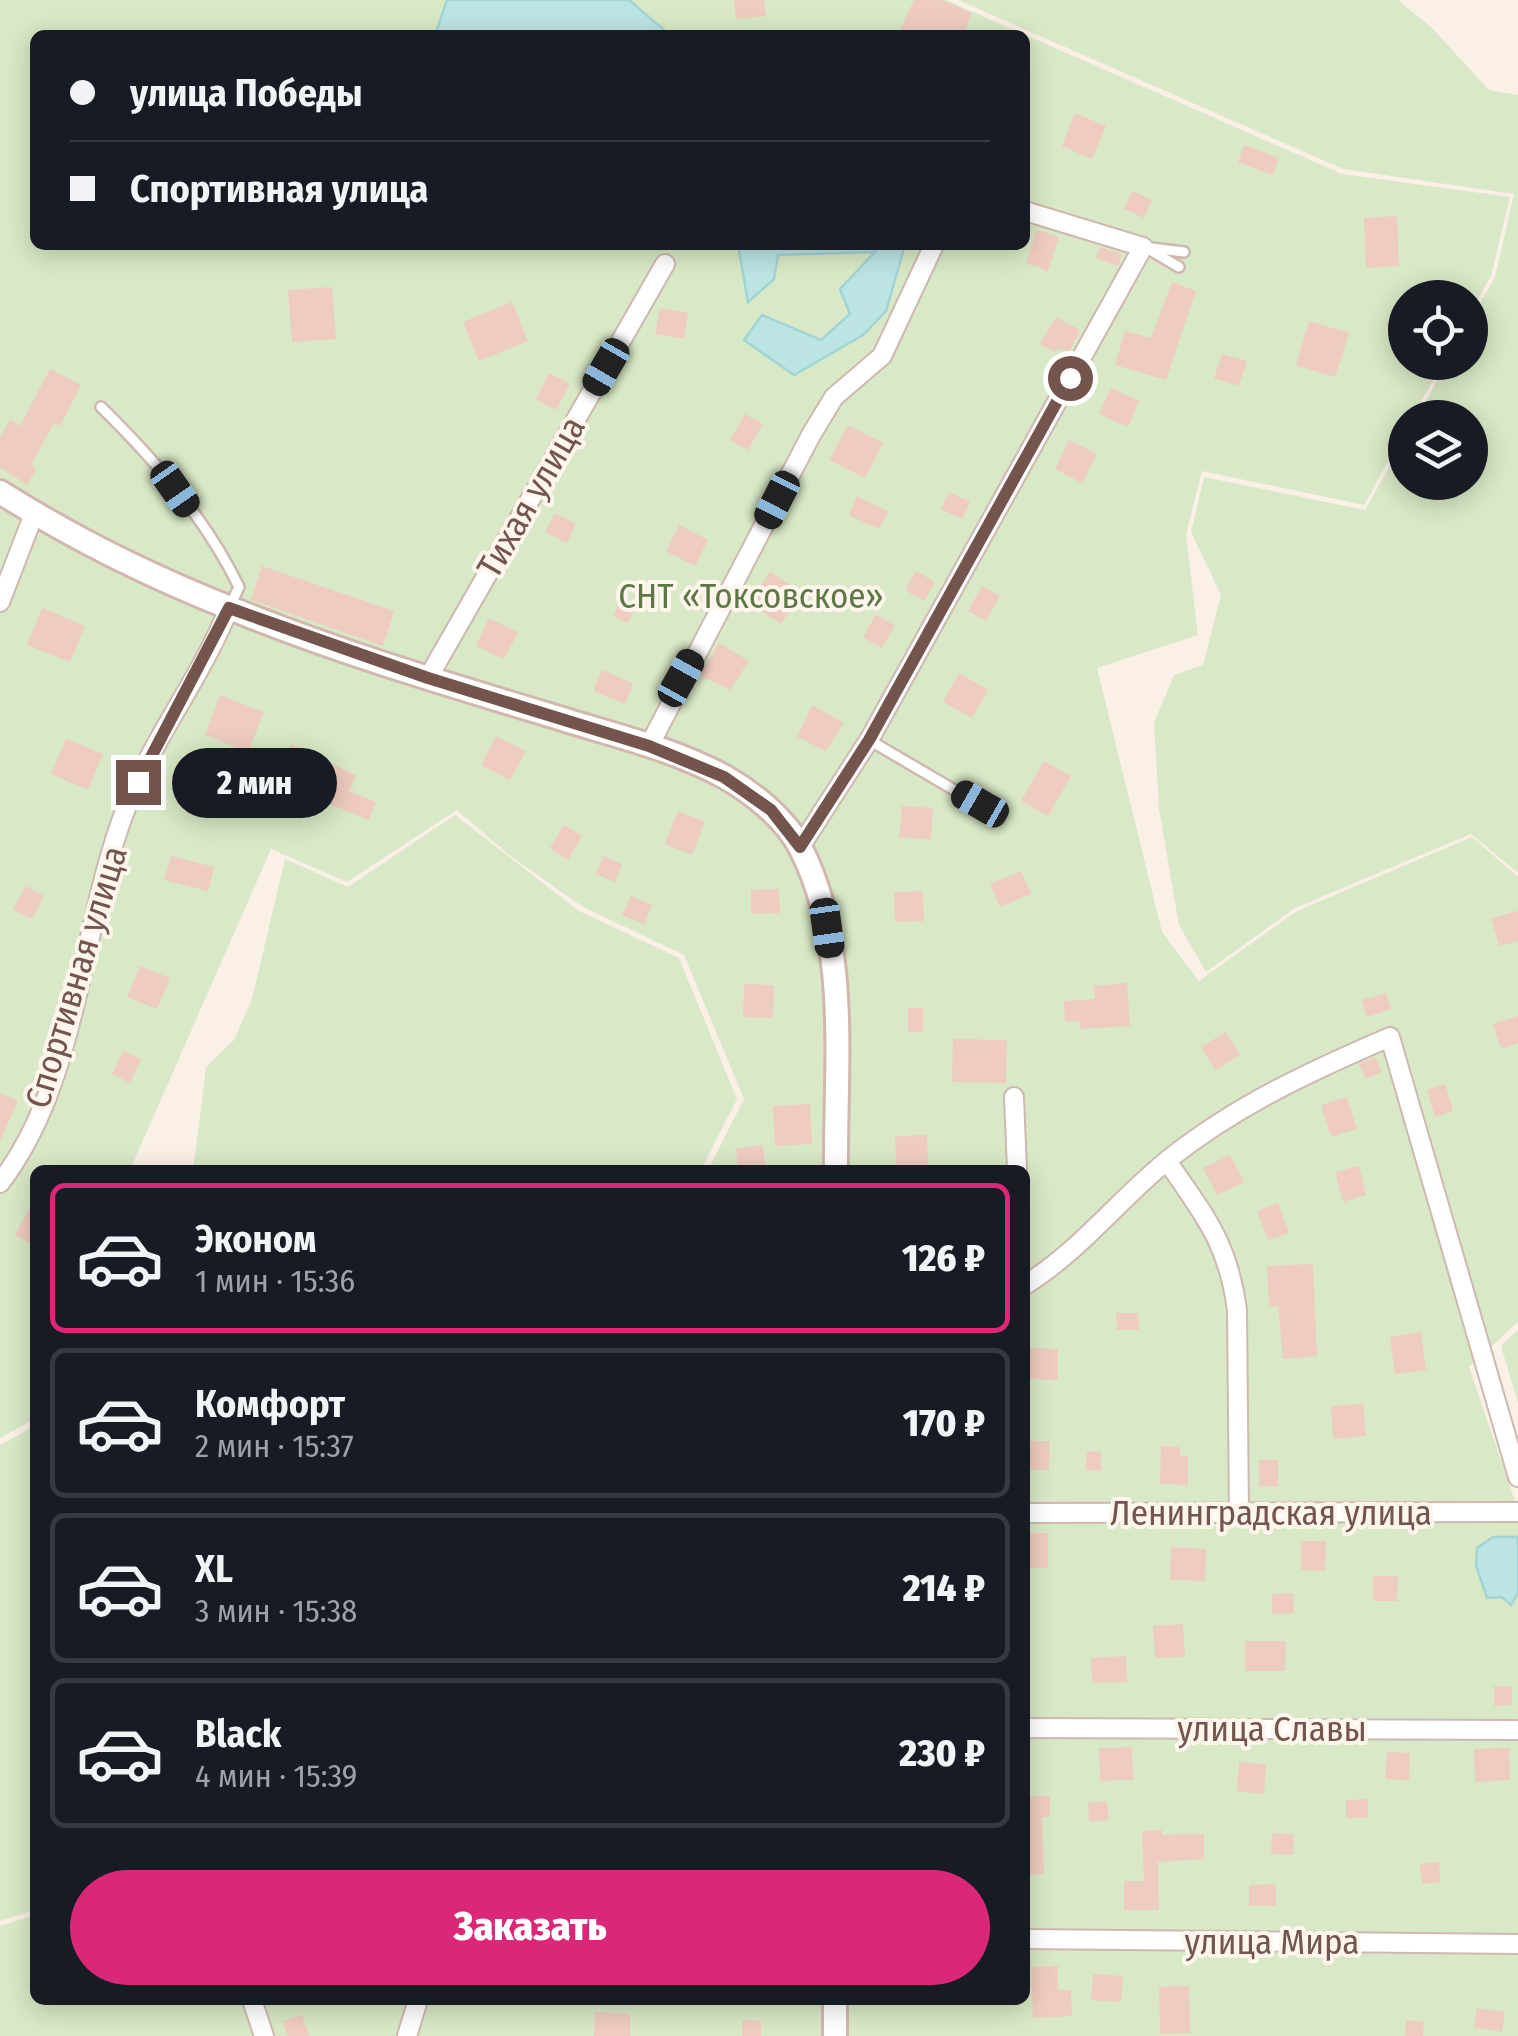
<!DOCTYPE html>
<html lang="ru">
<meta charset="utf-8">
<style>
body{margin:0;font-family:"Fira Sans Condensed",sans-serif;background:#242831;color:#f1f3f6;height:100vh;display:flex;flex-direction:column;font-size:38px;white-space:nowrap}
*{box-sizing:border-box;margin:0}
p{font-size:32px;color:#9ea1a6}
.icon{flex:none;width:55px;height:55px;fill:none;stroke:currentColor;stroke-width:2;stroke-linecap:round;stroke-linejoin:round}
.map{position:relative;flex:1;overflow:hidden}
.sheet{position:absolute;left:30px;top:1165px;width:1000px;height:840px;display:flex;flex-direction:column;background:#171b24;border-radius:15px;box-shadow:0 5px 25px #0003}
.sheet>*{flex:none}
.guide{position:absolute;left:30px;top:30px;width:1000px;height:220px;border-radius:15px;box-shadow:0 5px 25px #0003;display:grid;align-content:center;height:220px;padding:0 40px;background:#171b24}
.buttons{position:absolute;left:1388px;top:280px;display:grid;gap:20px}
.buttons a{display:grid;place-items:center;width:100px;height:100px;border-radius:50%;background:#171b24;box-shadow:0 5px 25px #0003;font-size:50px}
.end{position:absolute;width:45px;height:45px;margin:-22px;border:12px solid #73554d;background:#fff;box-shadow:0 0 0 5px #fff}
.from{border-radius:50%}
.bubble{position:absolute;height:70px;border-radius:35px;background:#171b24;box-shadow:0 5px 25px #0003;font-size:32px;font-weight:800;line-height:70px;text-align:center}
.car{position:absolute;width:30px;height:60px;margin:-30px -15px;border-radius:12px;box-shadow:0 0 8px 2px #0007;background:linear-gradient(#222 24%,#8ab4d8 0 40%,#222 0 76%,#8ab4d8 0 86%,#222 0)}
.guide b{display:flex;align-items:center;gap:35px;height:95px;font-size:38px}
.guide b+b{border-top:2px solid #363941}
.guide i{width:25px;height:25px;background:#f1f3f6}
ul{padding:18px 0 0;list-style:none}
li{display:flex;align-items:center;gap:30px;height:150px;margin:0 20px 15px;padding:0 20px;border:5px solid #363941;border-radius:15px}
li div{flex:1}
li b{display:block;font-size:38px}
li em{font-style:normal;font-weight:800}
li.active{border-color:#db2777}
li>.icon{width:90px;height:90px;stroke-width:1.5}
.cta{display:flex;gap:20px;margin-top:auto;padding:20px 40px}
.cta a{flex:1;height:115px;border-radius:60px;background:#db2777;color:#fff;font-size:40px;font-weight:800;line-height:115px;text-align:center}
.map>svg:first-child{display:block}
.green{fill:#d9e8c6;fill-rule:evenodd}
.water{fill:#bce4e3;stroke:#a3d4d5;stroke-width:2.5}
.building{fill:#efccc0}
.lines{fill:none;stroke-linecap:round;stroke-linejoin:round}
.lane-casing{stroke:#ceb9b0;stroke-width:14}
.street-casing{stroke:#ceb9b0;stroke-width:22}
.secondary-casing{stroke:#d1b8ae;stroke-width:28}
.lane{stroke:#fff;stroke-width:9}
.street{stroke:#fff;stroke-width:18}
.secondary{stroke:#fff;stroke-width:22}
.route{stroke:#73554d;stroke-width:12}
.labels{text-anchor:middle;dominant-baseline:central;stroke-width:8;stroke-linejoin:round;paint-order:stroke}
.street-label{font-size:35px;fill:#73554d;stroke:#fef5ed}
.park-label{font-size:35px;fill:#5c7845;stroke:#fef5ed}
</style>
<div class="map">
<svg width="1518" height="2036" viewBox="0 0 1518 2036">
<rect width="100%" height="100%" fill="#fbf0e7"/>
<g class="green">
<path d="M0,0H946L1342,174L1510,197L1491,276L1470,313V298H1405V362L1443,363L1412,417L1405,418V431L1364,505L1202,471L1186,535L1198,635L1097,668L1162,932L1199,981L1297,911L1472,837L1518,877V1322L1469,1367L1518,1510V2036H0V1926L35,1915V2000H1025V1170H708L744,1099L684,955L583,907L509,855L457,810L347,882L271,849L130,1170H35V1419L0,1438ZM35,35H1025V245H35Z"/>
<polygon points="958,0 1398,0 1433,29 1489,90 1518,95 1518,873 1471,834 1295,908 1206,972 1179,925 1159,809 1154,723 1174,675 1203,665 1221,595 1191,532 1204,477 1365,510 1405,439 1405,482 1470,482 1470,418 1417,417 1447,363 1470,362 1470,322 1495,277 1514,194 1343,169"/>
<polygon points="455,815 579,911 679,958 737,1099 701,1170 193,1170 206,1067 234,1040 252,999 285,859 348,887"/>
<polygon points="1518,1330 1518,1403 1501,1346"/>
<polygon points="35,1426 35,1910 0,1921 0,1445"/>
</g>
<g class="water">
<polygon points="447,0 629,0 670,35 435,35"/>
<polygon points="738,245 905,245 886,311 863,335 794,375 744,340 762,315 821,340 850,314 840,289 875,252 778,255 774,279 748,302"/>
<polygon points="1493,1537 1518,1537 1518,1593 1511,1605 1502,1597 1487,1598 1476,1565 1477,1548"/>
</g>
<g class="building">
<polygon points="734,0 764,0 766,16 736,19"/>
<polygon points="914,0 942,0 972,13 963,35 898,35"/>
<polygon points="1075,113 1106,126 1092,159 1062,146"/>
<polygon points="1244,145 1279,158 1273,175 1238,162"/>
<polygon points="1132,191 1152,200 1144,218 1124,209"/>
<polygon points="1397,216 1399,266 1366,268 1364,218"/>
<polygon points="1037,230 1059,237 1048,271 1026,263"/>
<polygon points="1100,247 1122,254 1118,266 1096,258"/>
<polygon points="1172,282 1196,291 1166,380 1115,365 1125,331 1151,338"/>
<polygon points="332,287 336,339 292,342 288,290"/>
<polygon points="512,302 528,341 479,361 463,322"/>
<polygon points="660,308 688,313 684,339 655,334"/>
<polygon points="1056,317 1080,330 1069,352 1057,348 1056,353 1040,344"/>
<polygon points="1309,321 1349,333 1335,377 1296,365"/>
<polygon points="1222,354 1247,361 1239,386 1214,378"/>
<polygon points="50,369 81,385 60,426 54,423 31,465 36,469 27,485 0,467 0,437 10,420 20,426"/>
<polygon points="549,373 570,384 556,410 536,399"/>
<polygon points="1111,388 1139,401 1128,427 1099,414"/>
<polygon points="745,414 763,424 748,450 730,440"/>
<polygon points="848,425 883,443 865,478 829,460"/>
<polygon points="1069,440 1097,454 1082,483 1055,469"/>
<polygon points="949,492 970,502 962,519 941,509"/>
<polygon points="857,496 888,511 879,529 849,515"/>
<polygon points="555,513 576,524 567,543 545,532"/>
<polygon points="679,525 708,540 695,566 666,551"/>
<polygon points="262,566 394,611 383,646 251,600"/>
<polygon points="916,571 935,582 924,601 905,590"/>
<polygon points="770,572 801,592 781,624 749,603"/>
<polygon points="982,586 1000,596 986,621 968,611"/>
<polygon points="621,599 636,605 628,623 613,616"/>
<polygon points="42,608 85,626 70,662 27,645"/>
<polygon points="876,614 895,626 882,648 863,637"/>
<polygon points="489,618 518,632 504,659 476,646"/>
<polygon points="719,643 749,661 730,690 700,675"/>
<polygon points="602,670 633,683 625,704 593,691"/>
<polygon points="959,673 988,690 972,718 943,702"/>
<polygon points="220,695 264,712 248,752 205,735"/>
<polygon points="812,705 844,723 826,751 797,737"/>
<polygon points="496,736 526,751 510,780 481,765"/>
<polygon points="66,739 103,754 88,790 51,774"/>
<polygon points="291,744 356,775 349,791 376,802 369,820 321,801 325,792 279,773"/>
<polygon points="1044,761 1071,776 1048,816 1021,801"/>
<polygon points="902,806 933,808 931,840 899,837"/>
<polygon points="678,811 705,822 692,855 665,844"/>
<polygon points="564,825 582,836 568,860 550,848"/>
<polygon points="171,856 214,867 208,891 164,880"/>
<polygon points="603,856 622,864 615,882 596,874"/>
<polygon points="1021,871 1031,894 1000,907 990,884"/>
<polygon points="26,886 44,896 32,919 13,910"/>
<polygon points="779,889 780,913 751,914 751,890"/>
<polygon points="923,891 924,921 895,922 894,892"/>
<polygon points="631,896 652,905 644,924 622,915"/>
<polygon points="1518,911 1518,941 1499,946 1491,918"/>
<polygon points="140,966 170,978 157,1009 127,997"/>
<polygon points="1127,983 1130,1026 1080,1029 1080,1021 1065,1022 1064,1001 1095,999 1094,986"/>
<polygon points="744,984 774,985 773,1018 743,1017"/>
<polygon points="1386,993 1391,1009 1367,1017 1362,1000"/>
<rect x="908" y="1008" width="15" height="24"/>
<polygon points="1518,1016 1518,1043 1501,1049 1493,1024"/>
<polygon points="1226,1032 1240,1055 1215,1070 1201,1047"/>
<polygon points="953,1039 1007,1040 1006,1083 952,1082"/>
<polygon points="123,1051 141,1059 130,1083 112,1074"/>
<polygon points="1376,1057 1382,1072 1366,1079 1359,1064"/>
<polygon points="1445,1084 1453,1111 1435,1117 1427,1090"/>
<polygon points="0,1093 18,1101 0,1141"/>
<polygon points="1347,1097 1357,1129 1331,1137 1321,1105"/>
<polygon points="810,1104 812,1144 775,1146 773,1106"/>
<polygon points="927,1135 928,1167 896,1168 895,1136"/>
<polygon points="763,1145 766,1170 738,1170 736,1149"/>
<polygon points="1230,1155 1244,1182 1217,1195 1203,1168"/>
<polygon points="1359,1166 1366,1195 1343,1202 1335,1172"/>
<polygon points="35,1198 35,1246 15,1235"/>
<polygon points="1278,1203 1289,1233 1268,1240 1257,1211"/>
<polygon points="1313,1264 1317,1356 1283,1359 1278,1306 1269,1307 1267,1266"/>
<polygon points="1116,1313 1138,1313 1139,1330 1117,1330"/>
<polygon points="1421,1332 1426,1370 1395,1374 1390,1337"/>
<polygon points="1027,1348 1058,1349 1058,1380 1027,1379"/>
<polygon points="1363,1404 1366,1436 1333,1439 1331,1406"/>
<polygon points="1025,1441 1050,1441 1049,1470 1025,1470"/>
<polygon points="1161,1446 1180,1447 1180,1456 1188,1456 1188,1485 1160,1484"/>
<polygon points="1087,1451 1101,1452 1101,1471 1086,1470"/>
<polygon points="1259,1460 1278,1460 1278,1486 1259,1487"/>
<rect x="1025" y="1533" width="23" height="35"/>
<polygon points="1301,1541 1326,1541 1325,1571 1301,1570"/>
<polygon points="1171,1547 1206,1549 1205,1581 1170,1580"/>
<polygon points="1373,1576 1398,1576 1397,1601 1373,1601"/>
<polygon points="1293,1593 1294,1613 1272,1614 1272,1594"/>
<polygon points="1183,1624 1185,1657 1155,1658 1153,1626"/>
<polygon points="1245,1641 1286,1641 1285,1671 1245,1671"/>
<polygon points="1126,1656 1127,1682 1092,1683 1091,1658"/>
<polygon points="1494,1686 1512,1686 1512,1705 1494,1706"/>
<polygon points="1132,1747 1133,1780 1100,1781 1099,1748"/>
<polygon points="1509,1748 1510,1780 1475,1782 1474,1749"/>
<polygon points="1387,1752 1410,1753 1409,1780 1385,1779"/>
<polygon points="1239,1762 1266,1764 1264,1794 1237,1791"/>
<polygon points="1050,1796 1050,1817 1042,1817 1044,1874 1025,1875 1025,1797"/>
<polygon points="1368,1799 1368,1818 1346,1818 1346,1800"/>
<polygon points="1107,1801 1109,1820 1089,1822 1088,1803"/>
<polygon points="1162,1830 1162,1835 1204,1834 1204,1859 1158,1862 1159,1910 1124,1910 1124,1881 1144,1881 1142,1831"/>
<polygon points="1272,1833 1294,1834 1293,1855 1271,1854"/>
<polygon points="1439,1862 1440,1882 1422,1884 1420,1864"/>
<polygon points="1276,1884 1276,1906 1249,1906 1249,1885"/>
<polygon points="1058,1966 1058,1990 1071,1990 1072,2016 1033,2018 1031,1967"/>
<polygon points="1093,1974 1123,1976 1121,2002 1091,2000"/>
<polygon points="1189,1986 1190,2033 1160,2034 1159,1987"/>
<polygon points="1477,2008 1505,2012 1502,2032 1474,2027"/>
<polygon points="595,2012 630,2014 630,2036 594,2036"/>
<polygon points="302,2015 309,2036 288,2036 282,2021"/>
<polygon points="742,2020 761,2021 761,2036 742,2036"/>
<polygon points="1406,2020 1424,2022 1423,2036 1405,2036"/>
</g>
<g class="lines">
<defs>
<g id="lane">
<polyline points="1143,247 1184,252"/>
<polyline points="1150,250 1179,267"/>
<path d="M101,407C155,460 206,519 239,587L229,608"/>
<polyline points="869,740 980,805"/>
</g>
<g id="street">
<polyline points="0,602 34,514"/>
<polyline points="428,678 665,264"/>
<polyline points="649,746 811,435 834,397 882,356 934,245"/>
<polyline points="800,847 869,740 1143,247 1025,211"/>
<polyline points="1014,1097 1017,1170"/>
<path d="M1167,1161C1204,1215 1228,1242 1237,1310L1239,1515"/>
<path d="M0,1183C80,1080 80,922 128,803C155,735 202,676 229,608"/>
<path d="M1025,1285C1080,1251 1119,1199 1169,1159C1237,1105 1311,1071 1390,1037L1518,1477"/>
<polyline points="1025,1513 1518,1512"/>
<polyline points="1025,1728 1518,1730"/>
<polyline points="1025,1939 1518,1944"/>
<polyline points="252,2000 264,2036"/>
<polyline points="407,2036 418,2000"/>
</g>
<g id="secondary">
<path d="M0,492C71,537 152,577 230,608C332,650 440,682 546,714C605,733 670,747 725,777C753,793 786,819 801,849C850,945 835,1066 836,1170"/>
<polyline points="835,2036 835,2000"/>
</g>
</defs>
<use href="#lane" class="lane-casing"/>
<use href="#street" class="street-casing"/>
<use href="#secondary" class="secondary-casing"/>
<use href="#lane" class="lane"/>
<use href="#street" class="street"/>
<use href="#secondary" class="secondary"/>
</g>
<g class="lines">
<polyline class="route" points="138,782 229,608 428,678 649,746 724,777 771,810 800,847 869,740 1070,378"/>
</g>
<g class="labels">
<g class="street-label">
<text transform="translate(531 497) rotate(-60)">Тихая улица</text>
<text transform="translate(76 977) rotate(-73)">Спортивная улица</text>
<text x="1271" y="1513">Ленинградская улица</text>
<text x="1272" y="1729">улица Славы</text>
<text x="1272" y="1942">улица Мира</text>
</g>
<g class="park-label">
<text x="751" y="596">СНТ «Токсовское»</text>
</g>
</g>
</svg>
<div class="buttons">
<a><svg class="icon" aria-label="locate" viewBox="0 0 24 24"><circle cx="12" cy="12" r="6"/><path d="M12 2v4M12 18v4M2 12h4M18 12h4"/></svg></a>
<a><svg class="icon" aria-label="layers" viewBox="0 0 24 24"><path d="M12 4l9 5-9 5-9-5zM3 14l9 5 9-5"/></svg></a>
</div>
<i class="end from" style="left:1070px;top:378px"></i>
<i class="end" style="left:138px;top:782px"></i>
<div class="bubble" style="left:172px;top:748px;width:165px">2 мин</div>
<i class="car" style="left:606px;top:367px;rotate:210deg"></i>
<i class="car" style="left:175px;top:489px;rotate:145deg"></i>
<i class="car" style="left:777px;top:500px;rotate:207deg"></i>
<i class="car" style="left:681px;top:678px;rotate:29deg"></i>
<i class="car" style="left:980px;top:804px;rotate:300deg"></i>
<i class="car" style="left:827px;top:928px;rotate:172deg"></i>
<div class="guide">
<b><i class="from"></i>улица Победы</b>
<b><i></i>Спортивная улица</b>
</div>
<section class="sheet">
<ul>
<li class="active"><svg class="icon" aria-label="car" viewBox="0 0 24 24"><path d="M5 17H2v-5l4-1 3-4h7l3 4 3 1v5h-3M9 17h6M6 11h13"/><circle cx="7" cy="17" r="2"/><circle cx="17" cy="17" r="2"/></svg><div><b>Эконом</b><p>1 мин · 15:36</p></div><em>126 ₽</em></li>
<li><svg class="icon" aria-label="car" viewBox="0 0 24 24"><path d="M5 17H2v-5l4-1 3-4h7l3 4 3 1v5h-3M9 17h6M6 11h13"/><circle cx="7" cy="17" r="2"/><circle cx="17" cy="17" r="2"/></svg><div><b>Комфорт</b><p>2 мин · 15:37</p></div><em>170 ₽</em></li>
<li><svg class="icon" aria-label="car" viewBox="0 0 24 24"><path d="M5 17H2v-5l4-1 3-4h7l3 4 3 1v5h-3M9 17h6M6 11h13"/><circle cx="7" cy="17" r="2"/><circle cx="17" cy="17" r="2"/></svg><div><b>XL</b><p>3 мин · 15:38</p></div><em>214 ₽</em></li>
<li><svg class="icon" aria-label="car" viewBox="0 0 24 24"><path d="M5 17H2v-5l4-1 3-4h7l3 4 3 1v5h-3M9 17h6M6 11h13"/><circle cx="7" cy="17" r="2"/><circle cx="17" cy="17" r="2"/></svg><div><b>Black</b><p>4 мин · 15:39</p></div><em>230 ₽</em></li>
</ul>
<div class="cta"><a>Заказать</a></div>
</section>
</div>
